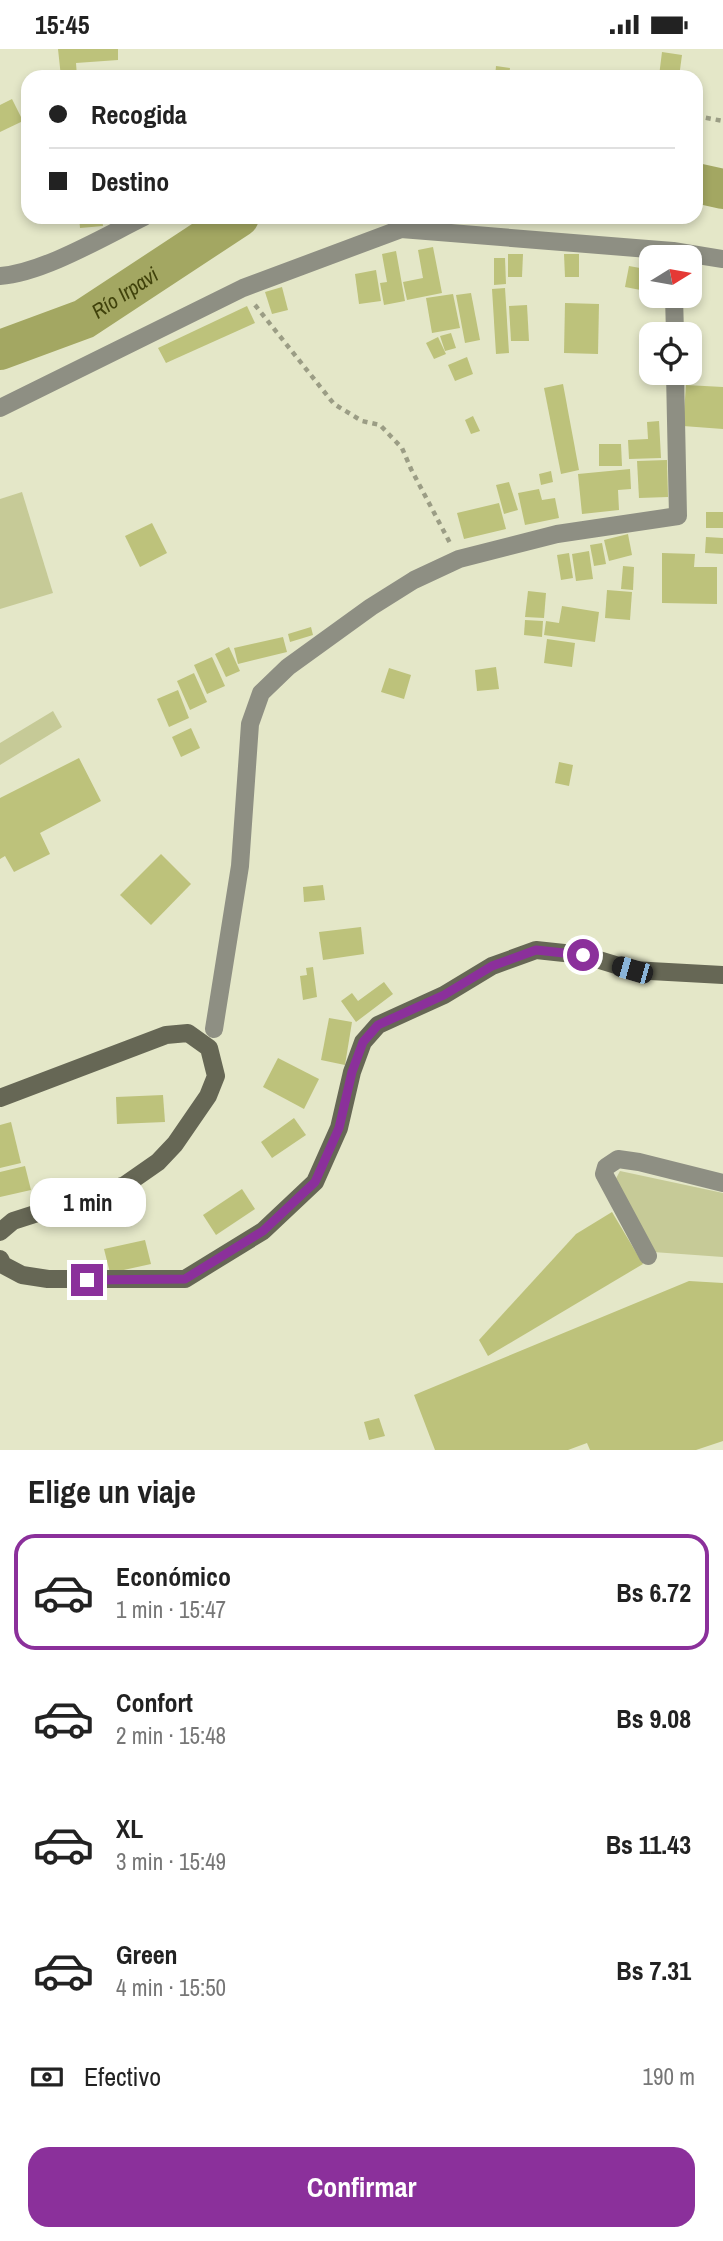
<!DOCTYPE html>
<html lang="es">
<meta charset="utf-8">
<style>
body{margin:0;font-family:"Archivo Narrow",sans-serif;background:#f2f2f2;color:#222;height:100vh;display:flex;flex-direction:column;font-size:26px;white-space:nowrap}
*{box-sizing:border-box;margin:0}
p{font-size:23px;color:#767676}
.icon{flex:none;width:38px;height:38px;fill:none;stroke:currentColor;stroke-width:2;stroke-linecap:round;stroke-linejoin:round}
.map{position:relative;height:1401px;overflow:hidden}
.panel{display:flex;flex-direction:column;background:#fff;flex:1}
.panel>*{flex:none}
.banner{position:absolute;left:21px;top:21px;width:682px;height:154px;border-radius:21px;box-shadow:0 4px 10px #0003;display:grid;align-content:center;height:154px;padding:0 28px;background:#fff}
.needle{width:46px;rotate:79deg}
.tools{position:absolute;left:639px;top:196px;display:grid;gap:14px}
.tools a{display:grid;place-items:center;width:63px;height:63px;border-radius:14px;background:#fff;box-shadow:0 4px 10px #0003;font-size:35px}
.end{position:absolute;width:32px;height:32px;margin:-16px;border:9px solid #8b309b;background:#fff;box-shadow:0 0 0 4px #fff}
.from{border-radius:50%}
.bubble{position:absolute;height:49px;border-radius:21px;background:#fff;box-shadow:0 4px 10px #0003;font-size:23px;font-weight:700;line-height:49px;text-align:center}
.car{position:absolute;width:21px;height:42px;margin:-21px -10px;border-radius:9px;box-shadow:0 0 5px 2px #0007;background:linear-gradient(#222 24%,#8ab4d8 0 40%,#222 0 76%,#8ab4d8 0 86%,#222 0)}
.banner b{display:flex;align-items:center;gap:24px;height:66px;font-size:26px}
.banner b+b{border-top:2px solid #e0e0e0}
.banner i{width:18px;height:18px;background:#222}
ul{padding:0;list-style:none}
li{display:flex;align-items:center;gap:21px;height:116px;margin:0 14px 10px;padding:0 14px;border:4px solid transparent;border-radius:21px}
li div{flex:1}
li b{display:block;font-size:26px}
li em{font-style:normal;font-weight:700}
li.selected{border-color:#8b309b}
li>.icon{width:63px;height:63px;stroke-width:1.5}
h2{padding:0 28px;font-size:32px;line-height:84px}
.pay{display:flex;align-items:center;gap:18px;height:77px;padding:0 28px;font-size:26px}
.pay p{margin-inline-start:auto}
.primary-button{display:flex;gap:14px;margin-top:auto;padding:14px 28px}
.primary-button a{flex:1;height:80px;border-radius:21px;background:#8b309b;color:#fff;font-size:28px;font-weight:700;line-height:80px;text-align:center}
.status{display:flex;justify-content:space-between;align-items:center;height:49px;padding:0 35px;background:#fff;direction:ltr}
.status svg{height:19px;fill:currentColor}
.map>svg:first-child{display:block}
.green{fill:#c6ca97}
.lines{fill:none;stroke-linecap:round;stroke-linejoin:round}
.river{stroke:#a3a762;stroke-width:40}
.building{fill:#bdc27b}
.path{stroke:#9b9d85;stroke-width:4.5;stroke-dasharray:5 5;stroke-linecap:butt}
.street{stroke:#8e8f83;stroke-width:18}
.secondary{stroke:#666755;stroke-width:18}
.route{stroke:#8b309b;stroke-width:9}
.labels{text-anchor:middle;dominant-baseline:central;stroke-width:5;stroke-linejoin:round;paint-order:stroke}
.water-label{font-size:21px;font-style:italic;fill:#40420b;stroke:#e4e7c8}
</style>
<div class="status"><b>15:45</b><svg viewBox="0 0 49 12"><path d="M0 12V9h3v3zM5 12V6h3v6zM10 12V3h3v9zM15 12V0h3v12zM26 1h20v11H26zM47 4h2v5h-2z"/></svg></div>
<div class="map">
<svg width="723" height="1401" viewBox="0 0 723 1401">
<rect width="100%" height="100%" fill="#e4e7c8"/>
<g class="green">
<polygon points="22,443 53,544 0,560 0,450"/>
<polygon points="53,662 62,678 0,716 0,694"/>
<polygon points="620,1122 723,1144 723,1208 653,1203 613,1135"/>
</g>
<g class="lines">
<g class="river">
<polyline points="696,134 723,140"/>
<path id="s1" d="M0,301L84,270L239,168"/>
</g>
</g>
<g class="building">
<polygon points="58,0 118,0 118,11 76,14 77,28 61,28"/>
<polygon points="662,3 682,6 679,28 659,27"/>
<polygon points="496,17 510,19 509,28 495,28"/>
<polygon points="12,50 23,72 0,83 0,56"/>
<polygon points="79,168 102,168 103,177 80,179"/>
<polygon points="433,198 442,244 407,251 403,233 423,229 418,201"/>
<polygon points="396,202 405,252 384,256 380,234 387,233 382,205"/>
<polygon points="508,205 523,205 522,228 508,228"/>
<polygon points="564,205 579,205 579,228 565,228"/>
<polygon points="494,209 505,209 506,235 494,236"/>
<polygon points="629,217 651,221 651,243 625,238"/>
<polygon points="376,221 381,252 359,255 355,225"/>
<polygon points="282,238 288,261 272,265 265,243"/>
<polygon points="505,239 509,304 496,305 492,240"/>
<polygon points="471,244 480,291 465,294 456,246"/>
<polygon points="453,245 460,279 432,284 426,249"/>
<polygon points="565,254 599,255 598,305 564,304"/>
<polygon points="527,256 529,292 511,292 509,257"/>
<polygon points="247,257 255,274 166,314 158,299"/>
<polygon points="451,284 456,299 445,302 440,287"/>
<polygon points="438,288 446,305 434,310 426,294"/>
<polygon points="467,308 473,325 455,332 448,316"/>
<polygon points="563,335 579,421 561,425 544,339"/>
<polygon points="686,336 723,338 723,380 683,377"/>
<polygon points="473,367 480,382 471,385 465,371"/>
<polygon points="659,372 661,409 629,410 628,391 648,390 647,373"/>
<polygon points="599,395 621,395 622,417 599,417"/>
<polygon points="667,411 668,448 639,449 637,412"/>
<polygon points="630,420 631,440 618,441 619,461 582,465 578,425"/>
<polygon points="551,422 553,433 541,436 539,425"/>
<polygon points="509,433 518,461 504,465 496,436"/>
<polygon points="539,440 542,451 555,449 559,469 525,476 518,444"/>
<polygon points="499,454 506,480 464,490 457,464"/>
<rect x="706" y="463" width="17" height="16"/>
<polygon points="152,474 167,504 140,518 125,487"/>
<polygon points="628,485 632,506 609,512 604,491"/>
<polygon points="706,488 723,489 723,505 705,504"/>
<polygon points="602,494 606,515 594,517 590,496"/>
<polygon points="589,502 593,530 576,532 572,505"/>
<polygon points="569,504 573,529 561,531 557,506"/>
<polygon points="662,504 695,505 694,518 717,518 717,555 662,554"/>
<polygon points="623,517 634,518 633,541 621,540"/>
<polygon points="607,541 632,543 630,571 605,569"/>
<polygon points="528,542 546,544 544,569 525,568"/>
<polygon points="562,557 599,563 595,593 544,586 546,572 559,574"/>
<polygon points="525,571 543,572 542,588 524,586"/>
<polygon points="311,578 313,586 290,593 288,585"/>
<polygon points="283,588 287,603 238,615 234,599"/>
<polygon points="547,590 575,594 572,618 544,614"/>
<polygon points="229,598 240,622 226,628 215,605"/>
<polygon points="212,608 225,637 207,645 194,616"/>
<polygon points="496,618 499,640 477,642 475,621"/>
<polygon points="389,619 411,626 404,650 381,643"/>
<polygon points="194,624 207,653 190,661 177,632"/>
<polygon points="178,641 189,669 169,678 157,650"/>
<polygon points="191,679 200,699 181,708 172,688"/>
<polygon points="79,709 101,752 40,784 50,805 14,823 5,807 0,810 0,749"/>
<polygon points="559,713 573,716 569,737 555,734"/>
<polygon points="161,805 191,835 151,876 120,846"/>
<polygon points="323,836 325,851 304,853 303,838"/>
<polygon points="361,878 364,905 323,911 319,883"/>
<polygon points="313,918 317,948 303,951 300,927 307,926 306,919"/>
<polygon points="384,933 393,945 356,973 341,952 352,944 358,952"/>
<polygon points="329,969 352,973 345,1016 321,1011"/>
<polygon points="278,1009 319,1030 304,1060 263,1038"/>
<polygon points="163,1046 165,1073 117,1075 116,1048"/>
<polygon points="294,1069 306,1086 272,1109 261,1093"/>
<polygon points="11,1073 21,1114 0,1119 0,1076"/>
<polygon points="25,1117 31,1141 0,1148 0,1123"/>
<polygon points="242,1140 255,1160 216,1186 203,1166"/>
<polygon points="612,1163 643,1215 488,1307 479,1291 576,1185"/>
<polygon points="145,1191 151,1215 110,1224 104,1200"/>
<polygon points="689,1232 723,1234 723,1392 696,1401 590,1401 587,1394 568,1401 435,1401 414,1346"/>
<polygon points="379,1369 385,1387 369,1391 364,1373"/>
</g>
<g class="lines">
<g class="path">
<polyline points="696,67 723,72"/>
<polyline points="255,256 334,355 362,372 380,376 402,399 411,420 450,494"/>
</g>
<g class="street">
<path d="M0,227C43,224 105,187 144,168"/>
<polyline points="674,247 675,285"/>
<polyline points="0,359 243,239 401,180 673,202 723,210"/>
<polyline points="214,980 240,817 250,675 261,644 288,618 371,558 414,531 459,510 557,485 678,467 675,324"/>
<polyline points="648,1207 604,1125 606,1118 618,1110 639,1113 723,1134"/>
</g>
<g class="secondary">
<polyline points="0,1049 166,986 188,984 209,999 216,1027 208,1047 175,1095 158,1113 125,1136 13,1172 0,1183"/>
<polyline points="0,1210 3,1216 22,1226 48,1230 185,1230 263,1182 315,1133 339,1079 352,1023 363,993 378,976 444,946 492,917 536,901 583,906 632,921 723,926"/>
</g>
</g>
<g class="lines">
<polyline class="route" points="87,1231 185,1230 263,1182 315,1133 339,1079 352,1023 363,993 378,976 444,946 492,917 536,901 583,906"/>
</g>
<g class="labels">
<g class="water-label">
<text stroke="none"><textPath href="#s1" startOffset="138">Río Irpavi</textPath></text>
</g>
</g>
</svg>
<div class="tools">
<a><svg class="needle" viewBox="-14 -14 28 28"><path d="M0-13l5 13h-10z" fill="#e53935"/><path d="M0 13l5-13h-10z" fill="#767676"/></svg></a>
<a><svg class="icon" aria-label="locate" viewBox="0 0 24 24"><circle cx="12" cy="12" r="6"/><path d="M12 2v4M12 18v4M2 12h4M18 12h4"/></svg></a>
</div>
<i class="end from" style="left:583px;top:906px"></i>
<i class="end" style="left:87px;top:1231px"></i>
<div class="bubble" style="left:30px;top:1129px;width:116px">1 min</div>
<i class="car" style="left:632px;top:921px;rotate:286deg"></i>
<div class="banner">
<b><i class="from"></i>Recogida</b>
<b><i></i>Destino</b>
</div>
</div>
<section class="panel">
<h2>Elige un viaje</h2>
<ul>
<li class="selected"><svg class="icon" aria-label="car" viewBox="0 0 24 24"><path d="M5 17H2v-5l4-1 3-4h7l3 4 3 1v5h-3M9 17h6M6 11h13"/><circle cx="7" cy="17" r="2"/><circle cx="17" cy="17" r="2"/></svg><div><b>Económico</b><p>1 min · 15:47</p></div><em>Bs 6.72</em></li>
<li><svg class="icon" aria-label="car" viewBox="0 0 24 24"><path d="M5 17H2v-5l4-1 3-4h7l3 4 3 1v5h-3M9 17h6M6 11h13"/><circle cx="7" cy="17" r="2"/><circle cx="17" cy="17" r="2"/></svg><div><b>Confort</b><p>2 min · 15:48</p></div><em>Bs 9.08</em></li>
<li><svg class="icon" aria-label="car" viewBox="0 0 24 24"><path d="M5 17H2v-5l4-1 3-4h7l3 4 3 1v5h-3M9 17h6M6 11h13"/><circle cx="7" cy="17" r="2"/><circle cx="17" cy="17" r="2"/></svg><div><b>XL</b><p>3 min · 15:49</p></div><em>Bs 11.43</em></li>
<li><svg class="icon" aria-label="car" viewBox="0 0 24 24"><path d="M5 17H2v-5l4-1 3-4h7l3 4 3 1v5h-3M9 17h6M6 11h13"/><circle cx="7" cy="17" r="2"/><circle cx="17" cy="17" r="2"/></svg><div><b>Green</b><p>4 min · 15:50</p></div><em>Bs 7.31</em></li>
</ul>
<div class="pay"><svg class="icon" aria-label="cash" viewBox="0 0 24 24"><path d="M3 7h18v10H3z"/><circle cx="12" cy="12" r="2"/></svg>Efectivo<p>190 m</p></div>
<div class="primary-button"><a>Confirmar</a></div>
</section>
